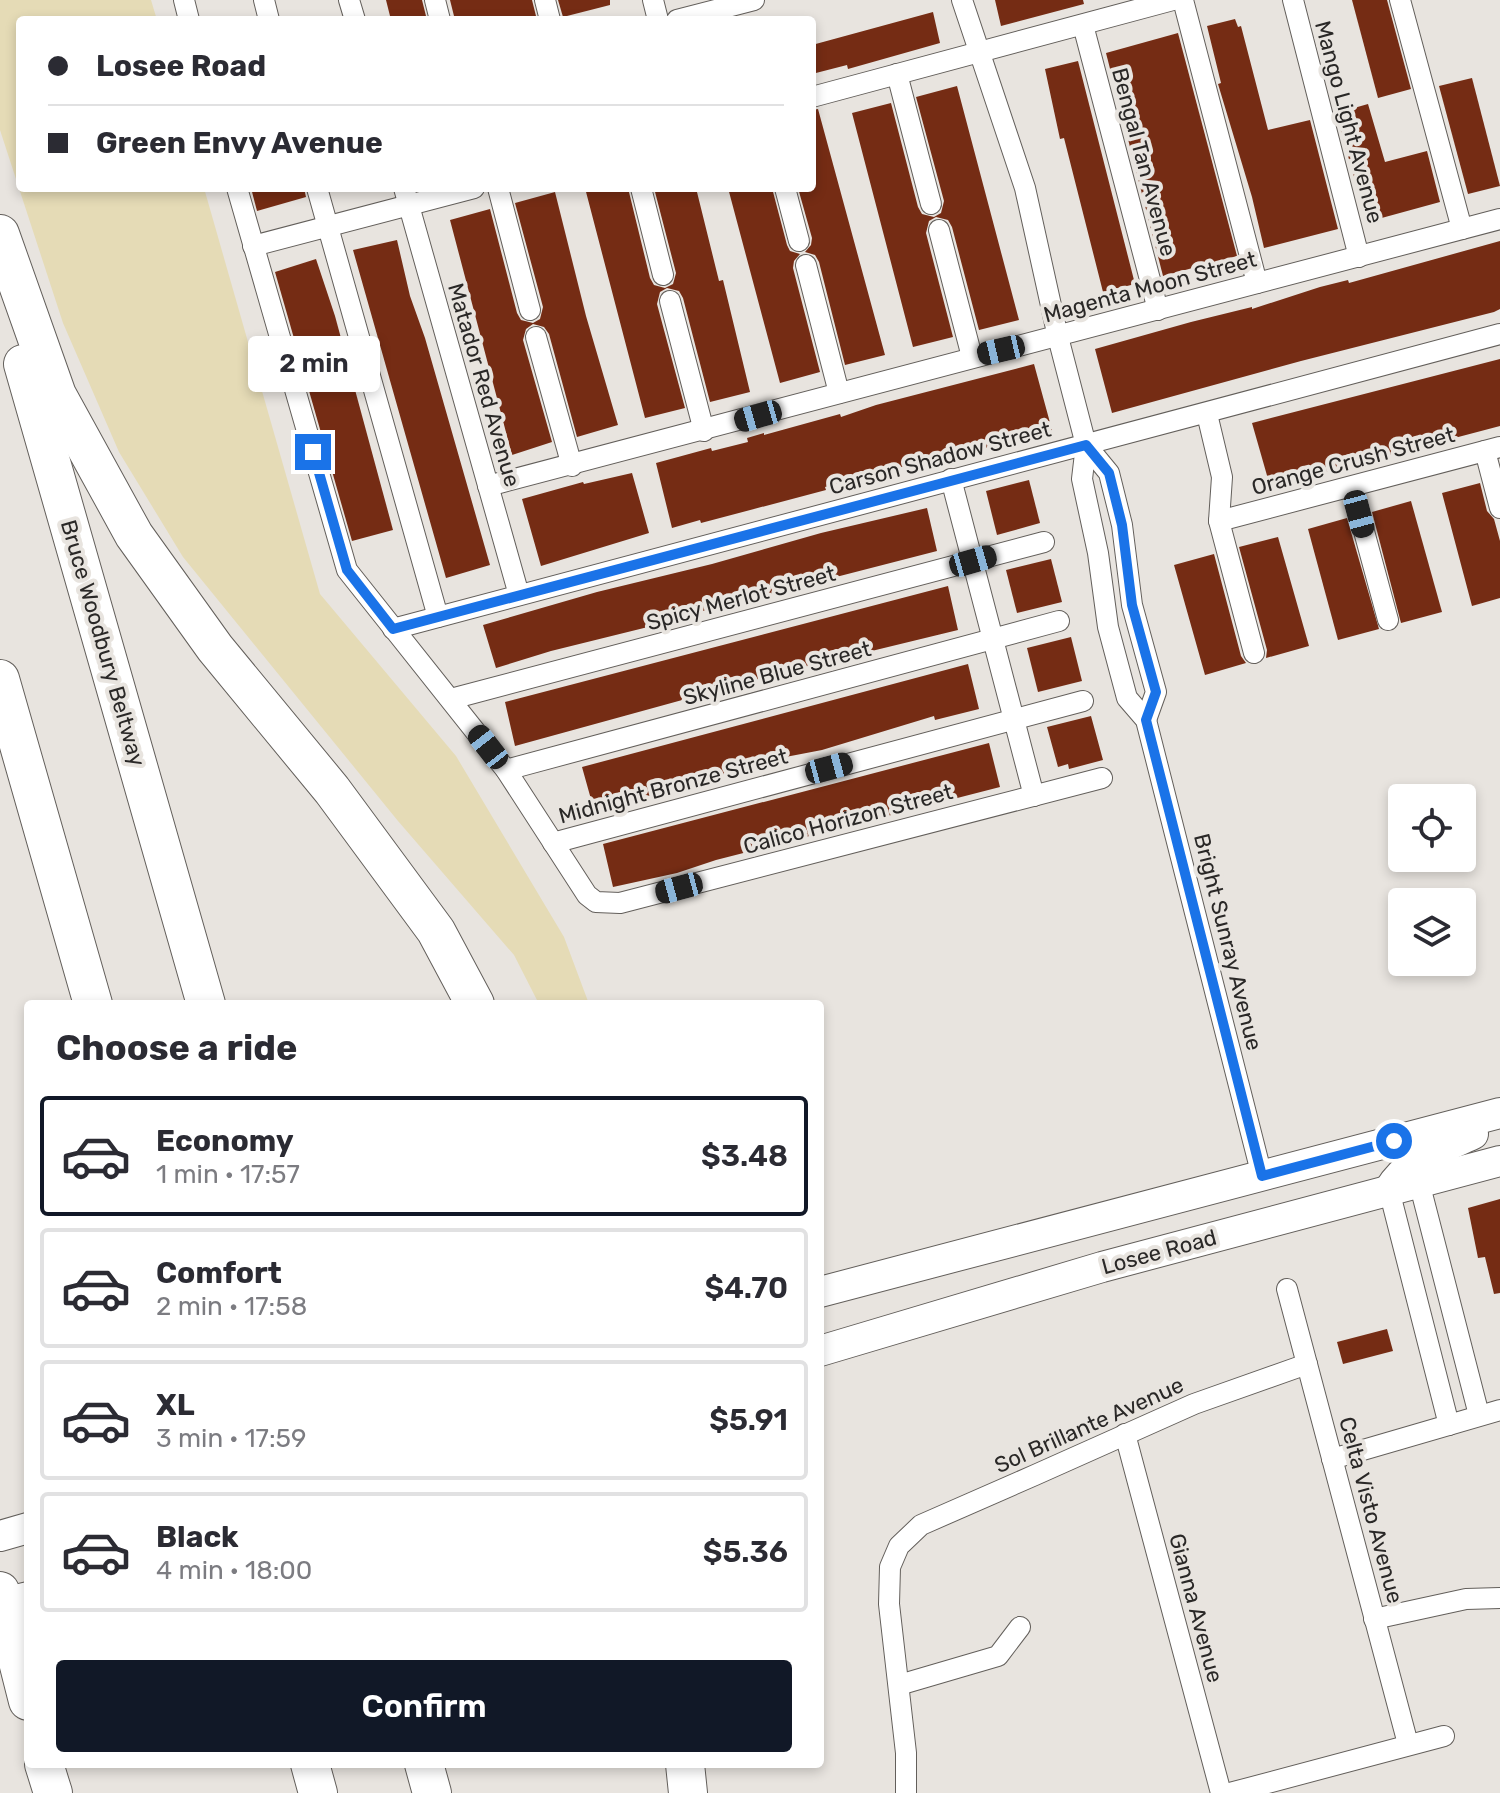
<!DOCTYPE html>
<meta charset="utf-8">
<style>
body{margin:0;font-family:Rubik,sans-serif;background:#f7f7f7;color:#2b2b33;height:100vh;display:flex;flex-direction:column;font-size:30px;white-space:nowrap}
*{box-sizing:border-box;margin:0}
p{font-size:26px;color:#7c7c81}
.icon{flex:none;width:44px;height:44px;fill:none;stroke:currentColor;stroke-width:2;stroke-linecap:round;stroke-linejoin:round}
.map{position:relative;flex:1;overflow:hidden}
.drawer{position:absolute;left:24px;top:1000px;width:800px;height:768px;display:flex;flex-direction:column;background:#fff;border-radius:8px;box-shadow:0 4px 12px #0003}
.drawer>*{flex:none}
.guide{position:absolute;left:16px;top:16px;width:800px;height:176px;border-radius:8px;box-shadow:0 4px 12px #0003;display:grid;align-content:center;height:176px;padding:0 32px;background:#fff}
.controls{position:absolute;left:1388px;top:784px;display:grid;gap:16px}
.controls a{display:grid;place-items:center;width:88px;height:88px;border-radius:8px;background:#fff;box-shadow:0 4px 12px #0003;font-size:40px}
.end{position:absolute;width:36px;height:36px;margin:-18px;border:10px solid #1a73e8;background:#fff;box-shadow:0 0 0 4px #fff}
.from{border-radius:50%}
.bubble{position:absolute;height:56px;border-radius:8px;background:#fff;box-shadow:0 4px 12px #0003;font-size:26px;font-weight:600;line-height:56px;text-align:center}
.car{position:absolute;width:24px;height:48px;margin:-24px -12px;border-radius:10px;box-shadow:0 0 6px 2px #0007;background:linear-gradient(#222 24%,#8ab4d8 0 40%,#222 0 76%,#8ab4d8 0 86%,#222 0)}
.guide b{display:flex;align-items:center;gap:28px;height:76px;font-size:30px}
.guide b+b{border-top:2px solid #e1e1e2}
.guide i{width:20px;height:20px;background:#2b2b33}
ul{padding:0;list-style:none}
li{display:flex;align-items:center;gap:24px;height:120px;margin:0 16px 12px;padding:0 16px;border:4px solid #e1e1e2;border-radius:8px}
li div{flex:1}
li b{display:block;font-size:30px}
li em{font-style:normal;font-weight:600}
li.current{border-color:#111827}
li>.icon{width:72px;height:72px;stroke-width:1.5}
h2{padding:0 32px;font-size:36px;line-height:96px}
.cta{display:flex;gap:16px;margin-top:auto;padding:16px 32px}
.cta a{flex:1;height:92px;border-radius:8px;background:#111827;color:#fff;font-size:32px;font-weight:600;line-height:92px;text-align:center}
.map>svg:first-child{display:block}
.sand{fill:#e5dbb6}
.building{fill:#752c14}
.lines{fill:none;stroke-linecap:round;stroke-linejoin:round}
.street-casing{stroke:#635f5b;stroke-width:22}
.secondary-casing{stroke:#635f5b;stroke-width:32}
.highway-casing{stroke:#635f5b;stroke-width:40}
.street{stroke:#fff;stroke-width:20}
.secondary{stroke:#fff;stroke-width:30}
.highway{stroke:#fff;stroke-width:38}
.route{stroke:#1a73e8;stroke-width:10}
.labels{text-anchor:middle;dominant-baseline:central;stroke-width:8;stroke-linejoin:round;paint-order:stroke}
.street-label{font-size:22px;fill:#2a2827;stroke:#e8e4df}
</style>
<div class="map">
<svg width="1500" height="1793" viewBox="0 0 1500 1793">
<rect width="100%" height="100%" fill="#e8e4df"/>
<polygon class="sand" points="0,0 151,0 157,20 20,20 20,188 204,188 320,594 456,756 564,937 589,1004 539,1004 514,955 398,821 183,557 119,452 63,323 0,130"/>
<g class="building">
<polygon points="386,0 422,0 427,20 391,20"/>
<polygon points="450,0 532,0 537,20 455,20"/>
<polygon points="558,0 610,0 610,5 563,17"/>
<polygon points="995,0 1083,0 1084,4 1001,26"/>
<polygon points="1352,0 1387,0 1411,89 1378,98"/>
<polygon points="933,12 940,43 848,69 847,65 812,74 812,45"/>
<polygon points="1235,19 1238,27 1241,26 1268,130 1310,120 1338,229 1264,248 1252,197 1218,84 1221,83 1207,26"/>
<polygon points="1178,33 1237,256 1163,276 1106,53"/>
<polygon points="1078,61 1135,284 1103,292 1064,138 1060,139 1045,69"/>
<polygon points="1472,78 1500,186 1468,194 1439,86"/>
<polygon points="957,86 1019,320 979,330 952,227 948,220 936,217 929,221 926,233 953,337 913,347 852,113 891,103 918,207 922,214 934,217 941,213 944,201 916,97"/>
<polygon points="1368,104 1385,162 1427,151 1440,202 1367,222 1338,121 1342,120 1340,112"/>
<polygon points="818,109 885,355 845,365 819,262 815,255 805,252 811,245 812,238 798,188 812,188 812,110"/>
<polygon points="251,188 304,188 306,197 257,211"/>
<polygon points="585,188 628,188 650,278 654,285 665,288 673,284 676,273 654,188 696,188 719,281 723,280 750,392 710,402 683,298 679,291 667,288 660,292 657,304 685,408 645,418"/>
<polygon points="728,188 772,188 787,245 790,251 800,254 794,261 793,268 820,372 780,383"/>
<polygon points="555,192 586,316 618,425 577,437 549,334 544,327 533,324 526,329 523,340 552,442 512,455 450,220 490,209 517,313 521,320 533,323 540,319 543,307 515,203"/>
<polygon points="397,240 410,296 425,338 490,565 446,578 353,250"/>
<polygon points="1500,241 1500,309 1494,312 1301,361 1112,413 1095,349 1191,322 1252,307 1252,309 1320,287 1348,280 1349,283"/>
<polygon points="316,259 335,316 393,530 352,541 275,272"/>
<polygon points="1500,359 1500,426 1299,479 1300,482 1281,488 1279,483 1270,486 1252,423"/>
<polygon points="1034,364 1052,430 926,464 925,461 857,478 825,487 826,490 701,523 700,520 672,528 656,463 711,448 712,451 748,442 747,438 764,433 764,435 840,414 841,417 876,405"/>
<polygon points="632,473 649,533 541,566 522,499 583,482 584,484"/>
<polygon points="1029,480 1040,523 997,535 986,491"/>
<polygon points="1480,483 1487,511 1494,519 1500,541 1500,598 1472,606 1442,493"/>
<polygon points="1411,501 1442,612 1401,623 1372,512"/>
<polygon points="927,508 937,551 836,577 836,575 767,596 651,623 652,626 551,651 496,668 483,625 597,592 712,564 821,533"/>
<polygon points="1347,518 1379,629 1338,640 1308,529"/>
<polygon points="1278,537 1309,646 1266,658 1267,650 1239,547"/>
<polygon points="1214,554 1241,656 1246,663 1205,675 1174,565"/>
<polygon points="1051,559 1062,602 1017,613 1006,570"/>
<polygon points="948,586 958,630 777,674 515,746 505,702"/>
<polygon points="1071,637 1082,681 1038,692 1027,648"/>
<polygon points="968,664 979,709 935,720 934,716 822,750 775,759 774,756 740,765 741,770 694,782 695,784 594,810 582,767"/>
<polygon points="1091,716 1103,760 1069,769 1068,764 1058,767 1047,727"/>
<polygon points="989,743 1000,787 716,860 677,873 613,887 603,844"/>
<polygon points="1500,1199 1500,1293 1494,1294 1485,1257 1478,1258 1468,1208"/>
<polygon points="1387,1329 1393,1351 1343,1364 1337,1342"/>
</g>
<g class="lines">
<defs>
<g id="street">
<polyline points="184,0 189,20"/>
<polyline points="264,0 269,20"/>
<polyline points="349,0 355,20"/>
<polyline points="435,0 440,20"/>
<polyline points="545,0 550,20"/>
<polyline points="653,0 658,20"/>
<polyline points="962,0 1025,188 1058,337 1086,445 1082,479 1098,553 1108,627 1127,698 1146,720 1262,1176"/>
<polyline points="1183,0 1257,283"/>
<polyline points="1293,0 1359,257"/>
<polyline points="1400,0 1462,229"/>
<polyline points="677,20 754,0"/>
<polyline points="1083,25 1158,310"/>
<polyline points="897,74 931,204"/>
<polyline points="812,97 1173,0"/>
<polyline points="237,188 347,570 506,770 587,895 596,902 620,903 1102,778"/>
<polyline points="317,188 438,617"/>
<polyline points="404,188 519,595"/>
<polyline points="498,188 530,310"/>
<polyline points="641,188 663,275"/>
<polyline points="785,188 799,241"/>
<polyline points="939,230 972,357"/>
<polyline points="253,246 474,188"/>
<polyline points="806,265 839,393"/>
<polyline points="670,301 704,431"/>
<polyline points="536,337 572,466"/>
<polyline points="1207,414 1222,477 1219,521 1254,653"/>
<polyline points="1086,445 1109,473 1122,525 1132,605 1156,692 1146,720"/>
<polyline points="1485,451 1500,508"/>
<polyline points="951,479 1034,796"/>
<polyline points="488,486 1500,219"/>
<polyline points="1352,487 1388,620"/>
<polyline points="1219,521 1500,447"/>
<polyline points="393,629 1500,334"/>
<polyline points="451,699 1044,542"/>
<polyline points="506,770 1059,621"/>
<polyline points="553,843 1083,701"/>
<polyline points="1419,1182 1479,1415"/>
<polyline points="1389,1190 1449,1425"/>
<polyline points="1287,1289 1408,1744"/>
<polyline points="1125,1434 1221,1793"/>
<polyline points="1332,1459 1500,1410"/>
<polyline points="1374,1619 1466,1599 1500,1598"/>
<polyline points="899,1685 998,1656 1020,1627"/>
<polyline points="906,1793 906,1753 889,1604 890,1567 899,1546 921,1525 1035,1475 1194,1404 1307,1364"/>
<polyline points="1230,1793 1444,1736"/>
</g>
<g id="secondary">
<path d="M1389,1190C1407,1159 1442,1149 1473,1134"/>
<polyline points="820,1292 1500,1113"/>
<polyline points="820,1351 1102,1267 1500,1161"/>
<polyline points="0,1536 28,1528"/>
<polyline points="3,1603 28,1597"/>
</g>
<g id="highway">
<polyline points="0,234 57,395 134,535 215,648 332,790 436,931 475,1004"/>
<polyline points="23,364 206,1004"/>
<polyline points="0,679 93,1004"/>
<polyline points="0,1591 28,1701"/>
<polyline points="44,1764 53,1793"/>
<polyline points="310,1764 318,1793"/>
<polyline points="424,1764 432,1793"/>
<polyline points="685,1764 688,1793"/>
</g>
</defs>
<use href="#street" class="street-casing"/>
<use href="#secondary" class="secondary-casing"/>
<use href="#highway" class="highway-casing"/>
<use href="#street" class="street"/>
<use href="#secondary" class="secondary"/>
<use href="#highway" class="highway"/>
</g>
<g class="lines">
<polyline class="route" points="313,452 347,570 393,629 1086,445 1109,473 1122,525 1132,605 1156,692 1146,720 1262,1176 1394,1141"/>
</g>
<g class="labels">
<g class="street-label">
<text transform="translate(1349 122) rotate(75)">Mango Light Avenue</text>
<text transform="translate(1144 162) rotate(75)">Bengal Tan Avenue</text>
<text transform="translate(1150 287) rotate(-15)">Magenta Moon Street</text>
<text transform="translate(484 385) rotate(74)">Matador Red Avenue</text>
<text transform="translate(940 458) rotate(-15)">Carson Shadow Street</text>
<text transform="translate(1353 461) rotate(-15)">Orange Crush Street</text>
<text transform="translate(741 598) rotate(-15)">Spicy Merlot Street</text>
<text transform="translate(103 643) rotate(74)">Bruce Woodbury Beltway</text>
<text transform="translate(777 673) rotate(-15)">Skyline Blue Street</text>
<text transform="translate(673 786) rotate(-15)">Midnight Bronze Street</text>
<text transform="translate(848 819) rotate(-15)">Calico Horizon Street</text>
<text transform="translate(1228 942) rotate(76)">Bright Sunray Avenue</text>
<text transform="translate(1159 1252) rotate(-15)">Losee Road</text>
<text transform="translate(1089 1425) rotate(-24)">Sol Brillante Avenue</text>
<text transform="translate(1371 1510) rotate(75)">Celta Visto Avenue</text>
<text transform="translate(1196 1608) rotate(75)">Gianna Avenue</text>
</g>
</g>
</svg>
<div class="controls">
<a><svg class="icon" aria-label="locate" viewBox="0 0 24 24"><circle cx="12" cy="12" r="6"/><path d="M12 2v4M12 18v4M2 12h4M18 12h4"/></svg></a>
<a><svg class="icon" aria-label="layers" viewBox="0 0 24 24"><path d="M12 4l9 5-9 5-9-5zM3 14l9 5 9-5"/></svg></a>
</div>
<i class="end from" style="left:1394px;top:1141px"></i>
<i class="end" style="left:313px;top:452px"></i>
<div class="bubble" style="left:248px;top:336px;width:132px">2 min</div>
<i class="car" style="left:1001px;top:350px;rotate:257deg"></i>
<i class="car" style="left:758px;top:416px;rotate:254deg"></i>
<i class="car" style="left:1359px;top:514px;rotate:165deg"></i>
<i class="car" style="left:973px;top:561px;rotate:74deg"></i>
<i class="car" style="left:488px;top:747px;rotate:322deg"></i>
<i class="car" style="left:829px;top:768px;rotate:75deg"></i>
<i class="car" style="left:679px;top:888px;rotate:255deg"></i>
<div class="guide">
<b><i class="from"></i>Losee Road</b>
<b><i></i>Green Envy Avenue</b>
</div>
<section class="drawer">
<h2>Choose a ride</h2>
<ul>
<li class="current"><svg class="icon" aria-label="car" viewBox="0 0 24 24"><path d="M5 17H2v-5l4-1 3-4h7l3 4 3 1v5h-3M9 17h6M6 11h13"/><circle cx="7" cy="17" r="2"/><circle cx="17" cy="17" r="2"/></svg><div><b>Economy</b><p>1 min · 17:57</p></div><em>$3.48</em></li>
<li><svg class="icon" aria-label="car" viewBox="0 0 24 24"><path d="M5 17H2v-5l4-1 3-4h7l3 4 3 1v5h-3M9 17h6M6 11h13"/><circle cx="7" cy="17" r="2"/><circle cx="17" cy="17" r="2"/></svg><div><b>Comfort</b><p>2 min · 17:58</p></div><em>$4.70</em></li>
<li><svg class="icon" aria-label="car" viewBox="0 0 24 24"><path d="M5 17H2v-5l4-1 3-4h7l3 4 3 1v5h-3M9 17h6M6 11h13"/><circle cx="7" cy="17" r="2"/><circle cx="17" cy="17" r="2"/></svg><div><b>XL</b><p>3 min · 17:59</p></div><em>$5.91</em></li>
<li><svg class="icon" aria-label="car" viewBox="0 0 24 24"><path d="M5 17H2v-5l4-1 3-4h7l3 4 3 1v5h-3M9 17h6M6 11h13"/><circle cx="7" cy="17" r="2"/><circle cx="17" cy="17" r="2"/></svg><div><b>Black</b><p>4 min · 18:00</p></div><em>$5.36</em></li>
</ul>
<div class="cta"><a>Confirm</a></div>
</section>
</div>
